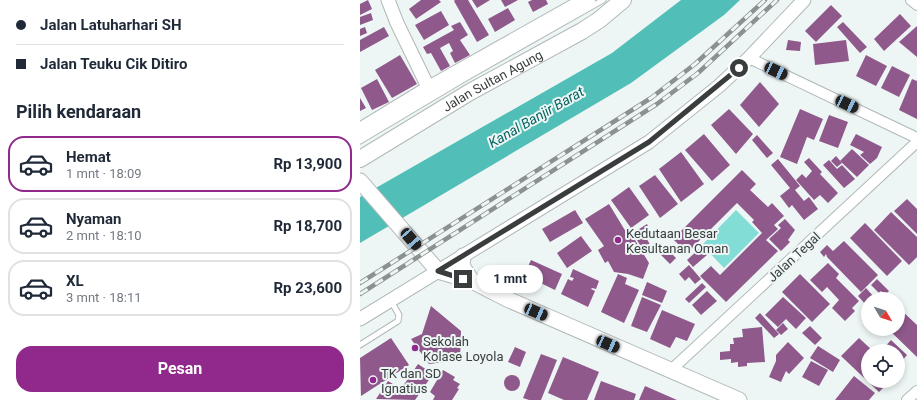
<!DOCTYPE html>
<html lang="id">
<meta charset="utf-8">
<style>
body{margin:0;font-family:Roboto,sans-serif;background:#f2f2f3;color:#1f2937;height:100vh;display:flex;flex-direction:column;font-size:15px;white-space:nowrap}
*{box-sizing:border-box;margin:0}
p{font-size:13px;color:#747a83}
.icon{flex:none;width:22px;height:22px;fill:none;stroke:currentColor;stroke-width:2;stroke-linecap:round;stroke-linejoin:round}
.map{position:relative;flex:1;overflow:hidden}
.side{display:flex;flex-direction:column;background:#fff;width:360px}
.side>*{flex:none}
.guide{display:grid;align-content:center;height:88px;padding:0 16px;background:#fff}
.needle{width:26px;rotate:129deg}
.controls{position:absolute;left:501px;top:292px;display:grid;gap:8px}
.controls a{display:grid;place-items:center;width:44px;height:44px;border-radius:50%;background:#fff;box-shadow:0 2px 6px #0003;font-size:20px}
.end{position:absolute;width:18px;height:18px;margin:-9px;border:5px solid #393d3d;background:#fff;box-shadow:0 0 0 2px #fff}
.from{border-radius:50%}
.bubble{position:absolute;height:28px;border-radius:14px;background:#fff;box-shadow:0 2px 6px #0003;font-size:13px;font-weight:700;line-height:28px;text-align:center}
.car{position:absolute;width:12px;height:24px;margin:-12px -6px;border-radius:5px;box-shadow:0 0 3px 1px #0007;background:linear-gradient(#222 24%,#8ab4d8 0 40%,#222 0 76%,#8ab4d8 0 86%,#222 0)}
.guide b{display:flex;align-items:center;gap:14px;height:38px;font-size:15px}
.guide b+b{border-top:1px solid #e0e1e3}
.guide i{width:10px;height:10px;background:#1f2937}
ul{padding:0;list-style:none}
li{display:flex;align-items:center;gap:12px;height:56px;margin:0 8px 6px;padding:0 8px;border:2px solid #e0e1e3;border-radius:16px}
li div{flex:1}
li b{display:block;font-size:15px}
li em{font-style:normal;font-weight:700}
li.on{border-color:#91288c}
li>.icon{width:36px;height:36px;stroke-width:1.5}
h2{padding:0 16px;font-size:18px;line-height:48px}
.primary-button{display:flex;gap:8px;margin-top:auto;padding:8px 16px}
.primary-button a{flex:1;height:46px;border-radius:16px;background:#91288c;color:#fff;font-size:16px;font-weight:700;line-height:46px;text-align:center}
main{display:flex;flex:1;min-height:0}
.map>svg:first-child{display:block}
.green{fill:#81ddd5}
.water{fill:#51beb7}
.building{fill:#8f598b}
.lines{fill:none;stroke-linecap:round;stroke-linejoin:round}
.service-casing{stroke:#b1b9b8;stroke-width:7}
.minor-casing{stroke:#b1b9b8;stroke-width:12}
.tertiary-casing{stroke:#b1b9b8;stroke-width:15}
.secondary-casing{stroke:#b1b9b8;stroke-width:17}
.primary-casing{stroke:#b1b9b8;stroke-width:18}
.service{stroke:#fff;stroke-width:5}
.minor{stroke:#fff;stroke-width:10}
.tertiary{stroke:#fff;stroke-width:13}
.secondary{stroke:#fff;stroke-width:15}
.primary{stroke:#fff;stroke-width:16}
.rail-casing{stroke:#8b9191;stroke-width:4.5}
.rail{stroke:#edf6f5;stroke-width:3;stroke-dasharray:9;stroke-linecap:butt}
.route{stroke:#393d3d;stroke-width:5}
.poi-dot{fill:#91288c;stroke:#edf6f5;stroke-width:1.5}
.labels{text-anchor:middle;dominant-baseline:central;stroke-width:4;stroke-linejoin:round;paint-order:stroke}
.street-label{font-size:13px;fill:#393d3d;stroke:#edf6f5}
.poi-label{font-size:13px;fill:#393d3d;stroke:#edf6f5;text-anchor:start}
.water-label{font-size:14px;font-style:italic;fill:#066560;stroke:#edf6f5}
</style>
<main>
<section class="side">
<div class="guide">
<b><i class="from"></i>Jalan Latuharhari SH</b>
<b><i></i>Jalan Teuku Cik Ditiro</b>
</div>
<h2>Pilih kendaraan</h2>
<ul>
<li class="on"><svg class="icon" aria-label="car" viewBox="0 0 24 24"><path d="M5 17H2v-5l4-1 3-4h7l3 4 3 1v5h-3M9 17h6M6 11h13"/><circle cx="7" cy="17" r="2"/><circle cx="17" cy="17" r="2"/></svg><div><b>Hemat</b><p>1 mnt · 18:09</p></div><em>Rp 13,900</em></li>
<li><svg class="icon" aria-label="car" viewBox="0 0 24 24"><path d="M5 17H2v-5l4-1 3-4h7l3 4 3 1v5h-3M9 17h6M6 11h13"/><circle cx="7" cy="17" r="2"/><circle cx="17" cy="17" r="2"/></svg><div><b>Nyaman</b><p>2 mnt · 18:10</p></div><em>Rp 18,700</em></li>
<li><svg class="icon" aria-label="car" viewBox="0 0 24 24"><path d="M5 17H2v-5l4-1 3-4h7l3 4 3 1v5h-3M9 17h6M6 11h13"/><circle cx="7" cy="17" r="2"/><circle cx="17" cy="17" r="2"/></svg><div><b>XL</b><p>3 mnt · 18:11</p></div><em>Rp 23,600</em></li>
</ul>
<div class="primary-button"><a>Pesan</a></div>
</section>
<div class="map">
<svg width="557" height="400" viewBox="0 0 557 400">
<rect width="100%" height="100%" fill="#edf6f5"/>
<polygon class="green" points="376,210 399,233 364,268 342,245"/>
<polygon class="water" points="321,0 380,0 364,15 271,83 0,243 0,197 252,53"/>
<g class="building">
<polygon points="8,0 12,9 0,15 0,4"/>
<polygon points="61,0 79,0 81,2 56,19 49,9"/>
<polygon points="95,0 108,0 129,35 117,42 94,1"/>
<polygon points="112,0 130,0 117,8"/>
<polygon points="141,0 158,0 145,7"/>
<polygon points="172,0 186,0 188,4 173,12 168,2"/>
<polygon points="471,5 482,16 456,42 445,31"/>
<polygon points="148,8 155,20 135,32 128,19"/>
<polygon points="81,11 89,25 64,40 55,25"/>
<polygon points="11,13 13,20 0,25 0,17"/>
<polygon points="540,14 551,26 524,51 514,39"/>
<polygon points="100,22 108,35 100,40 110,55 95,63 90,53 93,51 89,43 80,48 90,66 81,71 71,53 67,54 63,47 94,30 91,26"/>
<polygon points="483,22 507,47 500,53 477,27"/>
<polygon points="557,26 557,57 539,42"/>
<polygon points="5,27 7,33 0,36 0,29"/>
<polygon points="24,27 29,36 0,52 0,40"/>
<polygon points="428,40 441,42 440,51 426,50"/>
<polygon points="486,40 489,61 455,65 453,44"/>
<polygon points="40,55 57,84 32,98 15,70"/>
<polygon points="506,55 527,66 516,86 496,76"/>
<polygon points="532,66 550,75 539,97 521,88"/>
<polygon points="17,79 29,102 12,110 1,88"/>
<polygon points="552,79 557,81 557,119 539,110"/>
<polygon points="400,82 419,104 399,127 380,105"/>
<polygon points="0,98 6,108 0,111"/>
<polygon points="369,109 393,134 376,154 351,125"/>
<polygon points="440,109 463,119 454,140 447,137 437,164 420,157"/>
<polygon points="469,115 488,122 478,148 459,141"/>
<polygon points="344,134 370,165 352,181 325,150"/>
<polygon points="496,134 522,147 517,158 510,164 500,155 504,152 490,145"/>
<polygon points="397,135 413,153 407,158 392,140"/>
<polygon points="492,149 509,165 497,177 480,161"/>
<polygon points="321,152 344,184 321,202 299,169"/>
<polygon points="476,156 482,163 477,167 471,161"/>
<polygon points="449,158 462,172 460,174 478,193 468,203 460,195 454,200 436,180 442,174 446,178 452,171 444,162"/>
<polygon points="418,159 440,186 435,190 444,201 449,197 458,209 444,220 432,205 429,208 420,196 430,188 411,165"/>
<polygon points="469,160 477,169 482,165 495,179 484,188 463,165"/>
<polygon points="382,170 396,184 390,190 408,207 412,203 424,216 414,225 418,229 406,240 418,251 366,302 340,276 351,266 360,275 402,233 392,222 394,220 377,203 327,253 313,239"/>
<polygon points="295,175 318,204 300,218 279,186"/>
<polygon points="269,187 289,215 271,228 251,200"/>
<polygon points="547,199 557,209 557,234 534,211"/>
<polygon points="249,204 266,232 268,231 272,235 289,263 283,279 268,274 254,272 248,261 245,263 238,250 244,246 225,219"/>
<polygon points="215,210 223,223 190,242 182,229"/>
<polygon points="531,212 557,237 557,257 549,265 514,230"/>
<polygon points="425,219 435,230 428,240 430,242 421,251 409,239 421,228 418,225"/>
<polygon points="505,223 542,261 527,276 490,238"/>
<polygon points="287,224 289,229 283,232 293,250 285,254 273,233"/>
<polygon points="221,236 232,251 207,268 197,253"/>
<polygon points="484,241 518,275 501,292 467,257 466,254 464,257 460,252 467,245 473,251"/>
<polygon points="305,247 316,258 310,264 299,253"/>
<polygon points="340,248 347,255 333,267 327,260"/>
<polygon points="171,260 202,274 195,290 164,275"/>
<polygon points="468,263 479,274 476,278 499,301 492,308 495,311 485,321 472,308 479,300 467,287 462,292 450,280"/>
<polygon points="329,265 341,279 335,284 329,277 325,281 319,274"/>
<polygon points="213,269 239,281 236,289 232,288 231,289 235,291 228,307 201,294 208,279 212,281 214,278 210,277"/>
<polygon points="258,274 267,278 265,284 279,290 264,323 241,312"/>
<polygon points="440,274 470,304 452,322 422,292"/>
<polygon points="517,279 529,291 525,295 521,291 519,293 511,285"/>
<polygon points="287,282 307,291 302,303 282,295"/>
<polygon points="342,283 346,287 329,303 325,299"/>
<polygon points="506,288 514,297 508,299 506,305 498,296"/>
<polygon points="347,291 357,301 341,315 332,305"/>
<polygon points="282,297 301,305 287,332 271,326"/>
<polygon points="423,297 446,318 436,329 426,319 418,327 405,315"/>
<polygon points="71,306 101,331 100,360 69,364 51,339 62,334"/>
<polygon points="302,310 335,324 327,341 316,337 310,348 290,339"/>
<polygon points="541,310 557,325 557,357 528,329 538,329 538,314"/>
<polygon points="400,313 419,334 414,338 395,318"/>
<polygon points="423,323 428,329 421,335 416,330"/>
<polygon points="450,326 462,338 455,345 442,333"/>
<polygon points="402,327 405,362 387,363 387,366 378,367 378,362 371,363 371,359 360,360 360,352 370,351 370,344 374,344 373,338 383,337 382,329"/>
<polygon points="31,338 49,365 1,396 0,358"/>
<polygon points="499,338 513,351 508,351 508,381 530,381 519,392 481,356"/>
<polygon points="531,340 547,355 541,362 544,364 540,368 538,366 538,351 521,351"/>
<polygon points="428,342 444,358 429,374 426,371 421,382 409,377 416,361 416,355"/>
<polygon points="458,346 480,360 473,372 450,358"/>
<polygon points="155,347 166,352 160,367 148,362"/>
<polygon points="181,354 197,360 181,400 169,400 163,398"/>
<polygon points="203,357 239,372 227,400 204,400 188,393"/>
<polygon points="451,361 468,370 459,386 442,377"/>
<polygon points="58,364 73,374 55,400 16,399 28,381 41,389"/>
<polygon points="83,370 95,377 93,380 100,384 97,388 99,389 92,400 73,400 75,396 70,392"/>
<circle cx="152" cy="383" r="8"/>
<polygon points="494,376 515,393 509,400 475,400"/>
<polygon points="241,381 276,394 274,400 234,400"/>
<polygon points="285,386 317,400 279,400"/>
</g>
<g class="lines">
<defs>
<g id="service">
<polyline points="0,141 104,79 243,0"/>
<polyline points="0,345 38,321 39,315 31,301"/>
</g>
<g id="minor">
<polyline points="551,0 557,5"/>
<polyline points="389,58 557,138"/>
<polyline points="310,371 557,142"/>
<polyline points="547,400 557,391"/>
</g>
<g id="tertiary">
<polyline points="28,0 37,23 69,89"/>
<polyline points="0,319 289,142 359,86 389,58 444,0"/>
</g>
<g id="secondary">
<polyline points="0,181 78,271 112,281 147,299 379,400"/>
<polyline points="103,256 102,266 112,281"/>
</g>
<g id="primary">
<polyline points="0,131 69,89 227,0"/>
<path id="s1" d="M0,159L110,92L222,31L239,20L263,0"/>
</g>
</defs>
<use href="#service" class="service-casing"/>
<use href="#minor" class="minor-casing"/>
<use href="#tertiary" class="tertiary-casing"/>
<use href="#secondary" class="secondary-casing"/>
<use href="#primary" class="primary-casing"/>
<use href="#service" class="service"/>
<use href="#minor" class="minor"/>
<use href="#tertiary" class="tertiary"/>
<use href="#secondary" class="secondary"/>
<use href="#primary" class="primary"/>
<defs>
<g id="rail">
<polyline points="0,283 291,98 335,64 405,0"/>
<polyline points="0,294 297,104 338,73 417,0"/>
</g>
</defs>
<use href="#rail" class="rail-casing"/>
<use href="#rail" class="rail"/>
</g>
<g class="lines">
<polyline class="route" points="103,279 78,271 289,142 379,68"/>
</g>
<g class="poi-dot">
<circle cx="258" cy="240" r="4"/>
<circle cx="55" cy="348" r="4"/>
<circle cx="13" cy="380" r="4"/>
</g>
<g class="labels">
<g class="street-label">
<text stroke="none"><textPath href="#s1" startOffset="154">Jalan Sultan Agung</textPath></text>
<text transform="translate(434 257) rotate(-43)">Jalan Tegal</text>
</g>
<g class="poi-label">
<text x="266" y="233">Kedutaan Besar<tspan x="266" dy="15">Kesultanan Oman</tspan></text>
<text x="63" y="341">Sekolah<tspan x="63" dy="15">Kolase Loyola</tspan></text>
<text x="21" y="373">TK dan SD<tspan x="21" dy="15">Ignatius</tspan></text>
</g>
<g class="water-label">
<text transform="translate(176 117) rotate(-30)">Kanal Banjir Barat</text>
</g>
</g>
</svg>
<div class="controls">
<a><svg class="needle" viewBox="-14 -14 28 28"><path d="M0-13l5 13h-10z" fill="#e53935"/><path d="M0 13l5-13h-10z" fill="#747a83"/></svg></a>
<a><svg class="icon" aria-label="locate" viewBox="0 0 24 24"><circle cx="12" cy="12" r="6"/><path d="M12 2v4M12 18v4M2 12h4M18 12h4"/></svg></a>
</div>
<i class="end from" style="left:379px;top:68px"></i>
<i class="end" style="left:103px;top:279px"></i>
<div class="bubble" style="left:117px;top:265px;width:66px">1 mnt</div>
<i class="car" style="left:416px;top:71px;rotate:115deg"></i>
<i class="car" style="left:487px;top:104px;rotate:115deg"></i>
<i class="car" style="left:51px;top:239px;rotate:139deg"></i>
<i class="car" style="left:176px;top:312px;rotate:113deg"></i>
<i class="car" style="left:248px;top:344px;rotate:114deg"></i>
</div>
</main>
